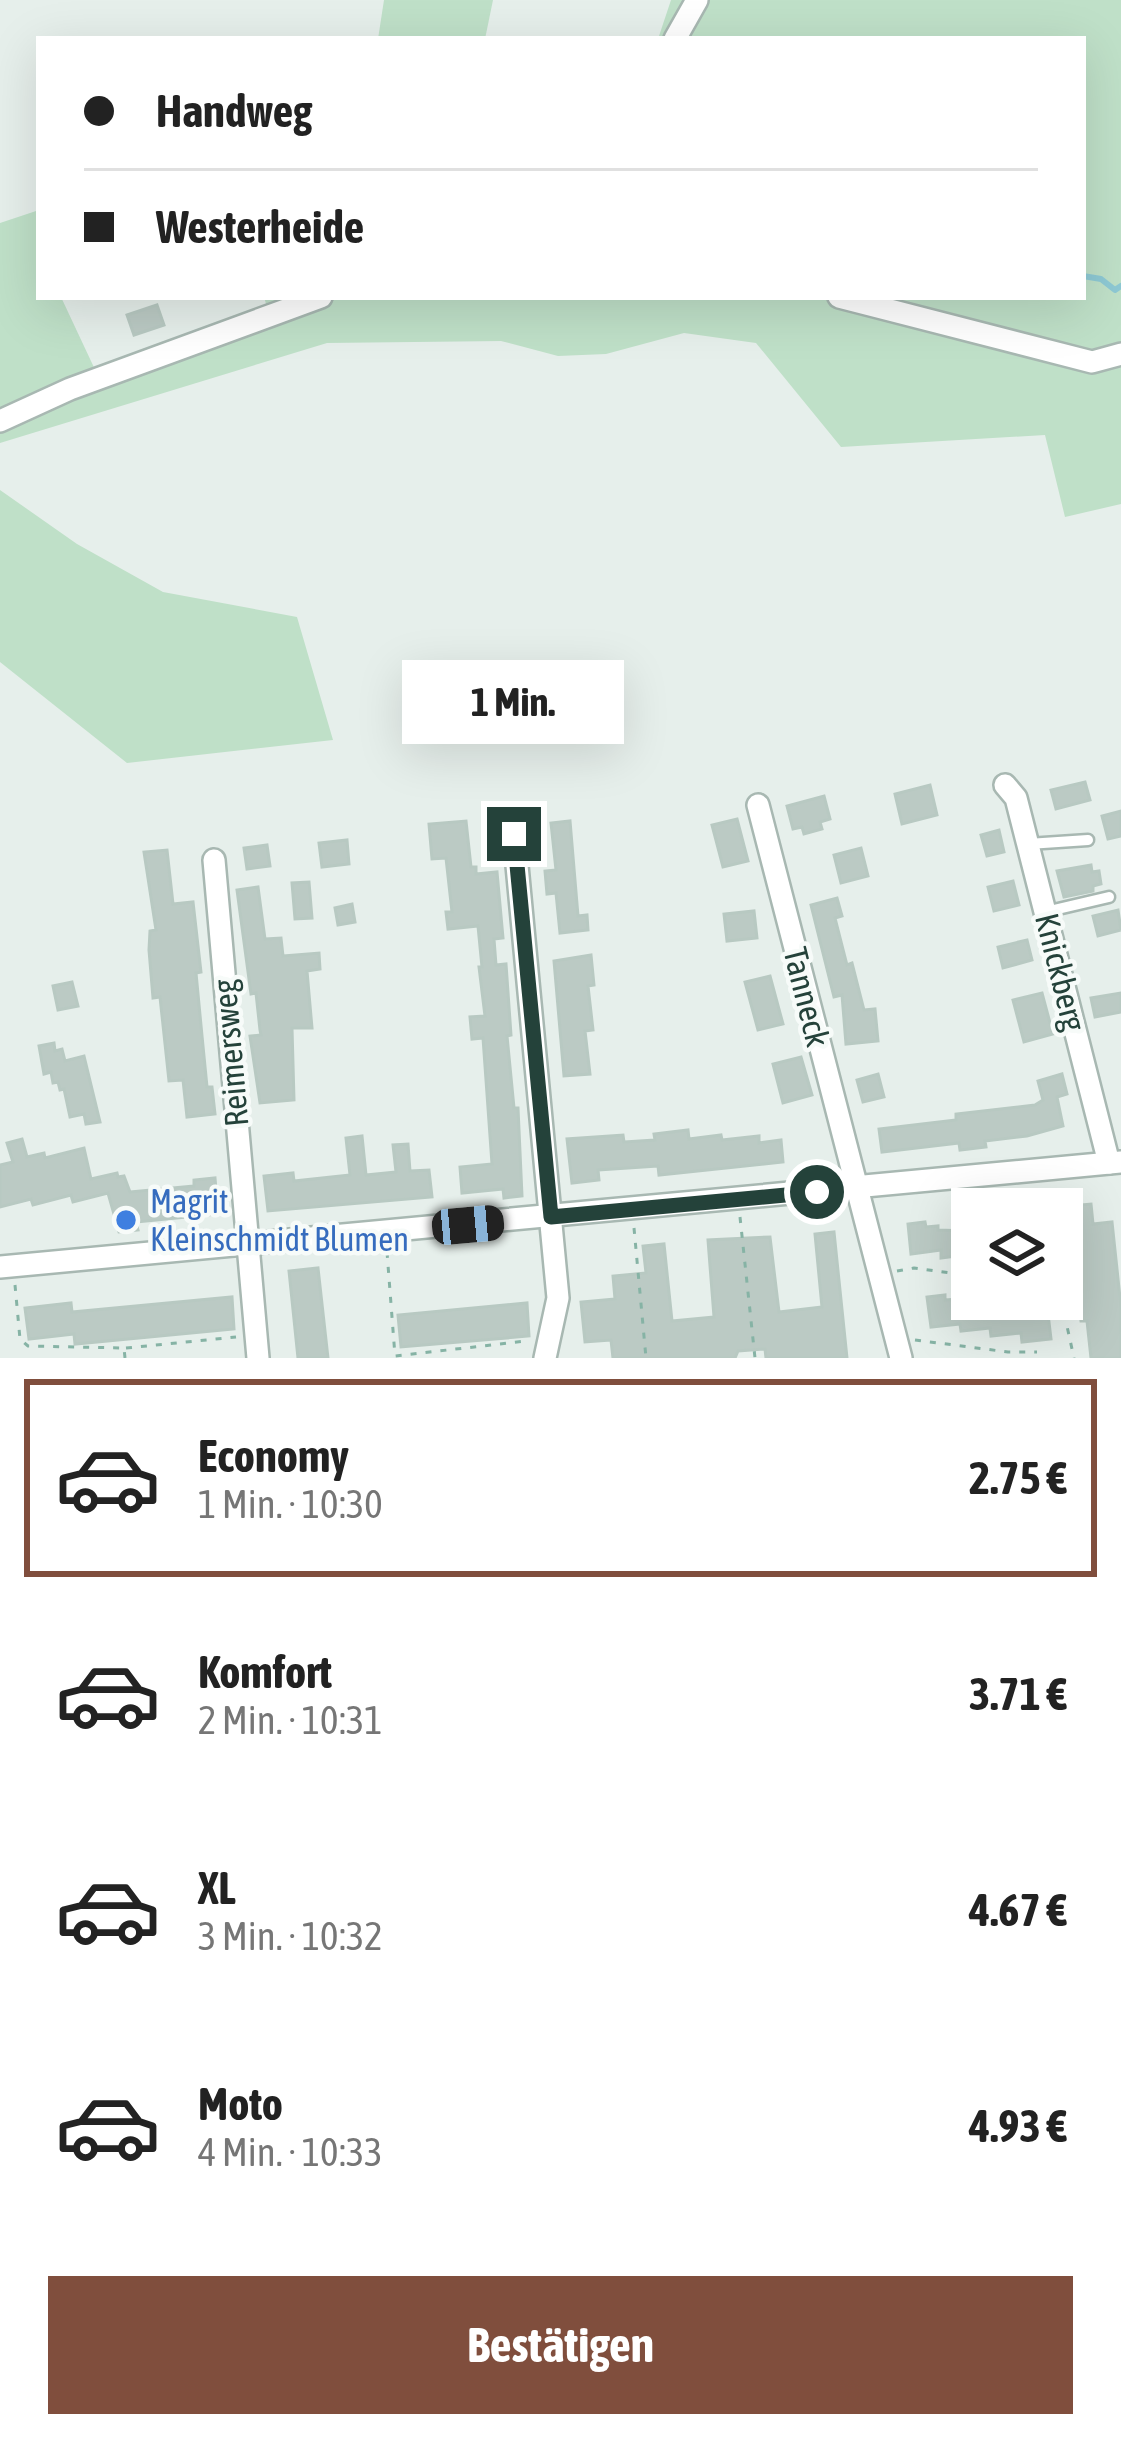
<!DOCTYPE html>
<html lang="de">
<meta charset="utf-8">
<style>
body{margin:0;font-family:"Asap Condensed",sans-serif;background:#f2f2f2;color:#222;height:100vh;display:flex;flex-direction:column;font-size:45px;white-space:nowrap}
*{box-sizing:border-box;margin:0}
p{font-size:39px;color:#767676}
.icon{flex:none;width:66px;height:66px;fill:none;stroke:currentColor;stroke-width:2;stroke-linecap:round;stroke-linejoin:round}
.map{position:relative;height:1358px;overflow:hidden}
.drawer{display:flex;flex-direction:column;background:#fff;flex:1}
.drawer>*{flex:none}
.top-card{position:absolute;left:36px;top:36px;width:1050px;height:264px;border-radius:0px;box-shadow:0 12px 48px #0002;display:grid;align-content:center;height:264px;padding:0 48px;background:#fff}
.tools{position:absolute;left:951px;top:1188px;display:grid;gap:24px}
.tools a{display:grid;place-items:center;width:132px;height:132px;border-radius:0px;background:#fff;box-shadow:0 12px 48px #0002;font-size:60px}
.end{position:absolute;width:54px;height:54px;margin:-27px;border:15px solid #24423a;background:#fff;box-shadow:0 0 0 6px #fff}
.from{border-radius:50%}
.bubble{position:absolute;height:84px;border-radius:0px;background:#fff;box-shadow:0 12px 48px #0002;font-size:39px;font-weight:700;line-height:84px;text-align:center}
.car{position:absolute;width:36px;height:72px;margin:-36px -18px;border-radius:15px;box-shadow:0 0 9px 3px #0007;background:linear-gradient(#222 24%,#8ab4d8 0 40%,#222 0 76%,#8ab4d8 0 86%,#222 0)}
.top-card b{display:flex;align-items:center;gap:42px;height:114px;font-size:45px}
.top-card b+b{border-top:3px solid #e0e0e0}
.top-card i{width:30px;height:30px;background:#222}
ul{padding:21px 0 0;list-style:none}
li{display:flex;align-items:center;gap:36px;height:198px;margin:0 24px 18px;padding:0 24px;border:6px solid transparent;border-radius:0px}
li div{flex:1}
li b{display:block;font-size:45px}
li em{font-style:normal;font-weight:700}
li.active{border-color:#804e3d}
li>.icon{width:108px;height:108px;stroke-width:1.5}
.primary-button{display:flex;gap:24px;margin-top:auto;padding:24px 48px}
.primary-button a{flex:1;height:138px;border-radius:0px;background:#804e3d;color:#fff;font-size:48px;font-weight:700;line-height:138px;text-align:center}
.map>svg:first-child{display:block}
.green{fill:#bfe0c8}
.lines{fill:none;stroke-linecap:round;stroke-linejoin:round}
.stream{stroke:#8ec9d4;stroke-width:6}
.building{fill:#bbcac4;stroke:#b8c9c2;stroke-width:3}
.service-casing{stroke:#a8b8b2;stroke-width:15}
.minor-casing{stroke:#a8b8b2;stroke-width:26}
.path{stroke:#86b3a5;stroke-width:3;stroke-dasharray:6 9;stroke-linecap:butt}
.service{stroke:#fff;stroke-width:10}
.minor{stroke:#fff;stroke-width:21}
.route{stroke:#24423a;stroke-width:15}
.shop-dot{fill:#3f7fe0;stroke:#f7fbf9;stroke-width:4.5}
.labels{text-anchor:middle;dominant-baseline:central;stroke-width:9;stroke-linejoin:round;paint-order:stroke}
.street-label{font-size:33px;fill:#24423a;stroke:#f7fbf9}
.shop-label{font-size:33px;fill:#366cbe;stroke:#f7fbf9;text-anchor:start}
</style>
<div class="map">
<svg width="1121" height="1358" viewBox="0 0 1121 1358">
<rect width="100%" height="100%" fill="#e6efeb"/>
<g class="green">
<polygon points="384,0 493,0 485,39 378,39"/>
<polygon points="671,0 1121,0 1121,504 1065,517 1045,435 841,447 756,343 684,333 606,354 558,356 501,341 327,343 0,443 0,223 39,210 39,297 61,297 98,376 269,314 264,297 1083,297 1083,39 658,39"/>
<polygon points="0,490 77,544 163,592 297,617 333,740 127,763 0,662"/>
</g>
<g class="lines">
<g class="stream">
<polyline points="1083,276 1101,279 1115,290 1121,286"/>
<polyline points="1014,297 1022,297"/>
</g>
</g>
<g class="building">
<polygon points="157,305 164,325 134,335 127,315"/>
<polygon points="1085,782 1090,800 1056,809 1051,790"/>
<polygon points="930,785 937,815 902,824 895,794"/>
<polygon points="824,796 830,819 820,822 822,829 804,834 802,827 793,829 787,806"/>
<polygon points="1121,811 1121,836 1108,839 1102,816"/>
<polygon points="737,819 748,861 723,867 712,825"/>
<polygon points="466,821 471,867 476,867 476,874 497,872 503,938 494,939 496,965 506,964 511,1035 507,1036 514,1108 518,1108 522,1196 504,1198 503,1189 462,1193 460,1167 492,1164 483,1038 472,1039 470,1017 485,1016 479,967 482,967 478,926 448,929 446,912 452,912 446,858 432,859 429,824"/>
<polygon points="570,821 578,916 587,915 588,930 560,933 556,893 547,894 545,871 556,870 551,823"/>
<polygon points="999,830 1004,852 987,856 981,835"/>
<polygon points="347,840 349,864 322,867 319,843"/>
<polygon points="267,845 270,866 247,869 244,848"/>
<polygon points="861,848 868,876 841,883 834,855"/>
<polygon points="167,850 173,904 193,902 201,972 196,973 202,1036 207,1087 212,1087 215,1114 187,1117 183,1080 169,1081 160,997 153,998 149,950 150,931 156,930 144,852"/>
<polygon points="1091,865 1092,872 1099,871 1101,884 1093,886 1093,891 1064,897 1057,871"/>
<polygon points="1013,881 1019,905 994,911 988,887"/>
<polygon points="309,882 312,918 295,919 292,883"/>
<polygon points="258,887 265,939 281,938 283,956 319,953 320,969 307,971 312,1028 292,1028 294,1100 260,1103 250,1036 261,1035 260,1030 256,993 251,994 237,890"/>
<polygon points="837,898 842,916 835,918 847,965 852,963 864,1010 875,1009 878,1041 846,1044 842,995 834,997 811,905"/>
<polygon points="352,904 355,922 338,925 335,908"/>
<polygon points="1118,910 1121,930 1098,936 1093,916"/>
<polygon points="754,911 757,938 727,941 724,914"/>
<polygon points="1027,940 1032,960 1003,968 998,947"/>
<polygon points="591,955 594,985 588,986 593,1030 585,1031 590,1074 564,1076 554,961"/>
<polygon points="770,976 783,1024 758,1030 745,982"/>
<polygon points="72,982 78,1006 58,1010 53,986"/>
<polygon points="1042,993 1053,1034 1024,1042 1013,1000"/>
<polygon points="1121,993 1121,1012 1095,1017 1091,998"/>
<polygon points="54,1043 55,1051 62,1049 65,1061 84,1056 100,1122 86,1124 84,1114 70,1117 64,1089 60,1090 58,1082 53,1083 51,1072 44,1074 39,1046"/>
<polygon points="801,1057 812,1095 783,1103 773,1064"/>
<polygon points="878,1074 884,1097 863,1102 857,1080"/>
<polygon points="1062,1074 1067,1094 1057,1097 1063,1126 1027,1136 985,1141 986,1147 960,1150 959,1143 882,1152 879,1129 956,1120 956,1114 1035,1105 1043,1100 1038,1081"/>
<polygon points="688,1130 689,1139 721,1135 722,1140 759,1136 759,1143 781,1140 783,1162 659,1175 658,1166 598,1170 599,1180 572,1183 567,1139 623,1135 624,1142 655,1140 654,1134"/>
<polygon points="362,1136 366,1175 396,1172 393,1145 408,1144 410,1171 429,1170 432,1197 268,1211 264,1176 293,1173 294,1181 350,1175 346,1138"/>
<polygon points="22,1139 27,1157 44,1153 45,1158 84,1148 91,1179 117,1173 118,1177 124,1176 130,1192 194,1186 194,1180 215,1178 218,1214 136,1222 138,1230 119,1232 108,1193 73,1202 71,1195 33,1205 31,1199 0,1207 0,1165 13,1162 7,1143"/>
<polygon points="1091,1204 1093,1224 1112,1222 1121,1307 1121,1358 1091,1358 1087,1321 1081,1321 1068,1206"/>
<polygon points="925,1222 926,1227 938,1226 938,1230 968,1231 972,1236 972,1254 941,1258 941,1250 911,1254 908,1224"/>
<polygon points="834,1232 847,1358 766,1358 765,1349 738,1351 735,1358 613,1358 611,1340 585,1342 581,1302 615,1299 613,1276 646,1273 643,1246 664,1244 672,1321 714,1317 708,1240 727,1239 770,1237 779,1312 822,1307 815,1234"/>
<polygon points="318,1268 328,1358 298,1358 289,1271"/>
<polygon points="945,1295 945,1300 957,1299 958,1304 988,1304 988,1309 1048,1314 1051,1339 1022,1342 1021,1333 991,1336 990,1328 961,1331 960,1324 931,1327 927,1297"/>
<polygon points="232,1297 234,1329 75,1344 74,1334 29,1339 25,1308 71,1303 72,1312"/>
<polygon points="527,1303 529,1336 401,1347 398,1315"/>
</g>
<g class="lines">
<defs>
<g id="service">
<polyline points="1028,844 1088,840"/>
<polyline points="1045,912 1109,897"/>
</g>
<g id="minor">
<polyline points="675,39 697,0"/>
<polyline points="839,297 1092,362 1121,354"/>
<polyline points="0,421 70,389 321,297"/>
<polyline points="1005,785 1016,798 1109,1163"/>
<polyline points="758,805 901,1358"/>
<polyline points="514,834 558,1298 545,1358"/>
<polyline points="214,860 258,1358"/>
<polyline points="0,1267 1121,1162"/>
</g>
</defs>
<use href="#service" class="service-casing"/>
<use href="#minor" class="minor-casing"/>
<g class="path">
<polyline points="1055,1209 1056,1187"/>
<polyline points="740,1217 755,1358"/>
<polyline points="634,1228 646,1358"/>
<polyline points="387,1252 395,1356 526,1341"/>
<polyline points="897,1271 914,1268 972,1276"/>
<polyline points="15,1285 20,1339 28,1346 124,1348 125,1358"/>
<polyline points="1061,1299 1074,1358"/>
<polyline points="915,1340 1008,1352 1037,1352"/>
<polyline points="126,1348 236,1337"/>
</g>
<use href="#service" class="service"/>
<use href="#minor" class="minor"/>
</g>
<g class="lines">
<polyline class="route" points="514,834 551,1217 817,1192"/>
</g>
<circle class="shop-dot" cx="126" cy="1220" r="12"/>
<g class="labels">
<g class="street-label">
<text transform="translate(1061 972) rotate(76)">Knickberg</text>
<text transform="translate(807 997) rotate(76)">Tanneck</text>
<text transform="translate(230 1053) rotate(-95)">Reimersweg</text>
</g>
<g class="shop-label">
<text x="150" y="1201">Magrit<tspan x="150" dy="38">Kleinschmidt Blumen</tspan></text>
</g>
</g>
</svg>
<div class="tools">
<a><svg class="icon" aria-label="layers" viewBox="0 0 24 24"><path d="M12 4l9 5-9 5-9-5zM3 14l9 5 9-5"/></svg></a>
</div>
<i class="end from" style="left:817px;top:1192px"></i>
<i class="end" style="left:514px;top:834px"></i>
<div class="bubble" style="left:402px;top:660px;width:222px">1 Min.</div>
<i class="car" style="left:468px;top:1225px;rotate:85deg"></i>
<div class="top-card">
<b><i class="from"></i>Handweg</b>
<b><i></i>Westerheide</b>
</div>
</div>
<section class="drawer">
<ul>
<li class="active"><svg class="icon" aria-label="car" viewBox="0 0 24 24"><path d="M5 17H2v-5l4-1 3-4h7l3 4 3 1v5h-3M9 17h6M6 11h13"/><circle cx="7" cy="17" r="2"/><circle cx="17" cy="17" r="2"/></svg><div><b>Economy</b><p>1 Min. · 10:30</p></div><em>2.75 €</em></li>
<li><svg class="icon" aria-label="car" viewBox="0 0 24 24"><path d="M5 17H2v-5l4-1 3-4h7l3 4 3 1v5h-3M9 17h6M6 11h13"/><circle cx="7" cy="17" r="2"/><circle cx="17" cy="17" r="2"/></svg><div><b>Komfort</b><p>2 Min. · 10:31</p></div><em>3.71 €</em></li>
<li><svg class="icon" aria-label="car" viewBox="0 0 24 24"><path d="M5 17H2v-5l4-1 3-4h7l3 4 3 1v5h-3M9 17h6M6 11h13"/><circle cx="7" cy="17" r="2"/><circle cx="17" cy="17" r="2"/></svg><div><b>XL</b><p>3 Min. · 10:32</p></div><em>4.67 €</em></li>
<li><svg class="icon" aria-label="car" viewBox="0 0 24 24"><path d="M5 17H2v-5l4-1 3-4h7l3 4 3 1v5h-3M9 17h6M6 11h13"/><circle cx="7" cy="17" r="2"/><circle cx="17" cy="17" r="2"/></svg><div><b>Moto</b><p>4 Min. · 10:33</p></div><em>4.93 €</em></li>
</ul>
<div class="primary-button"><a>Bestätigen</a></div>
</section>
